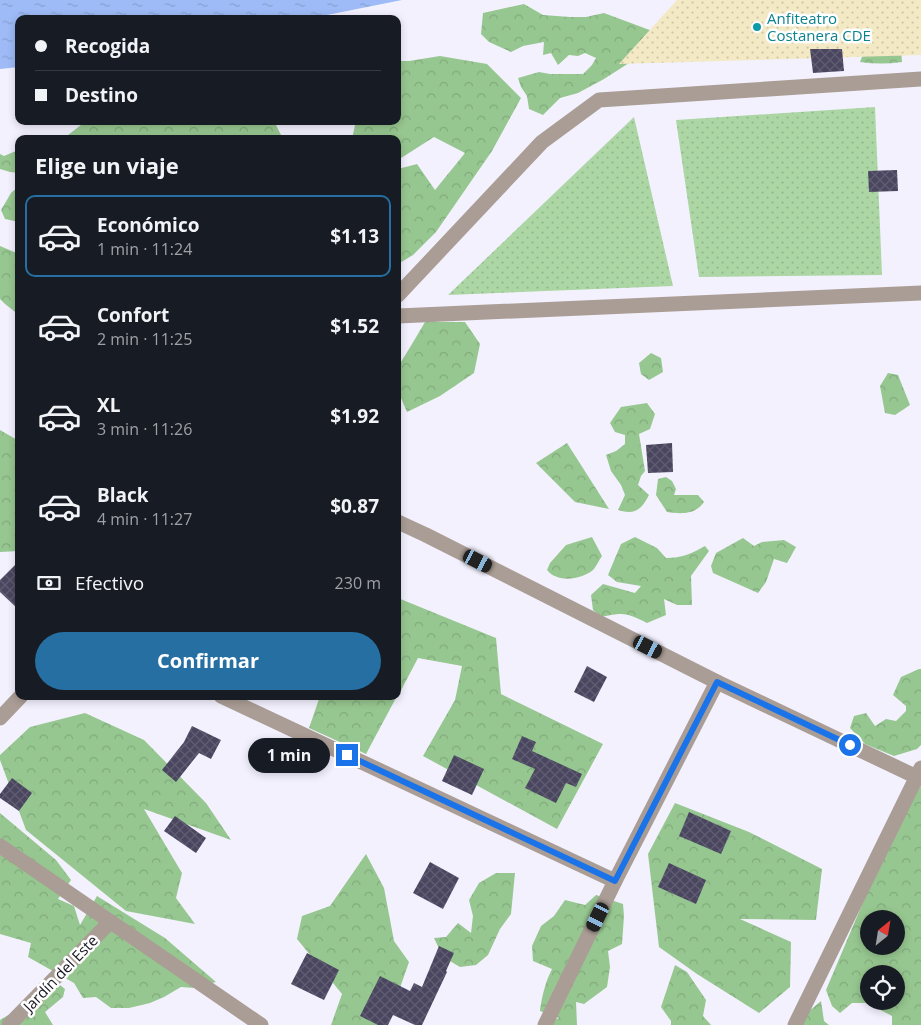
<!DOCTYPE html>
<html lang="es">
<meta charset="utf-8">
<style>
body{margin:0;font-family:"Open Sans",sans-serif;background:#20242c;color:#f1f3f6;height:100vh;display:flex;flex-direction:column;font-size:19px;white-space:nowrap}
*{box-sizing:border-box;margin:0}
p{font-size:16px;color:#9ea1a6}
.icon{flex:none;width:28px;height:28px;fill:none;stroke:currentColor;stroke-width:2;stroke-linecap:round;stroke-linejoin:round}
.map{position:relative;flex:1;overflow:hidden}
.drawer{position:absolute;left:15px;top:135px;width:386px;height:565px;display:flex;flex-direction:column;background:#171b24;border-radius:10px;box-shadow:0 2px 8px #0003}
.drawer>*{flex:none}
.guide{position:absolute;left:15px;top:15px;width:386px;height:110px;border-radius:10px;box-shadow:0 2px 8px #0003;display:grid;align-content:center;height:110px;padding:0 20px;background:#171b24}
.needle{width:32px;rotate:30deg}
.fabs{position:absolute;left:860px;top:910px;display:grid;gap:10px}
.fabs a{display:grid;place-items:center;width:45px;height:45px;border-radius:50%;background:#171b24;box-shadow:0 2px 8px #0003;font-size:25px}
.end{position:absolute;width:22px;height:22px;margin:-11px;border:6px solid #1a73e8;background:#fff;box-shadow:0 0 0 2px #fff}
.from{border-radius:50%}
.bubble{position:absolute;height:35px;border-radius:18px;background:#171b24;box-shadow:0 2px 8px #0003;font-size:16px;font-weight:700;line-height:35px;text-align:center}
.car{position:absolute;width:15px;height:30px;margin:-15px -8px;border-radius:6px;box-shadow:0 0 4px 1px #0007;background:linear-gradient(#222 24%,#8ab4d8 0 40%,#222 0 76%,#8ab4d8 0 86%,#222 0)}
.guide b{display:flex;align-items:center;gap:18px;height:48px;font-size:19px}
.guide b+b{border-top:1px solid #363941}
.guide i{width:12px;height:12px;background:#f1f3f6}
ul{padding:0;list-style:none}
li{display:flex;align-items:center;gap:15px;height:82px;margin:0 10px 8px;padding:0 10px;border:2px solid transparent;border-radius:10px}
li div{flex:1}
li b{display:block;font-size:19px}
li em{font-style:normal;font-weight:700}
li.current{border-color:#266fa3}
li>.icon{width:45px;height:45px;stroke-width:1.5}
h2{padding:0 20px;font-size:22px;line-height:60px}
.pay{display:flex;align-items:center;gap:12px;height:55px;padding:0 20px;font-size:19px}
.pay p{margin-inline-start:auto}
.action{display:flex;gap:10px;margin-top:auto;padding:10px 20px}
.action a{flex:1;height:58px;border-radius:30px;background:#266fa3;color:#fff;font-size:20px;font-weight:700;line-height:58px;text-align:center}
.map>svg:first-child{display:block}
.grass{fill:url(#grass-dots)}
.forest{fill:url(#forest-crowns);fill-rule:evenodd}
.sand{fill:url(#sand-dots)}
.water{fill:url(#water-ripples)}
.building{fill:url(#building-cross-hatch)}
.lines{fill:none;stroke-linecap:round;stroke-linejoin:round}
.street{stroke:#aa9d95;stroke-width:15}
.route{stroke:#1a73e8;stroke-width:6}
.culture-dot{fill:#0f9aa8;stroke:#fff;stroke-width:2}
.labels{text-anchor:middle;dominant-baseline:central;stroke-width:5;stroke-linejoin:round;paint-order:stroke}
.culture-label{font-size:15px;fill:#0d838f;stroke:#fff;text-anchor:start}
.street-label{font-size:15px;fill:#171520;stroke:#fff}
</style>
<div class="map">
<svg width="921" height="1025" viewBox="0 0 921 1025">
<defs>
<pattern id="grass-dots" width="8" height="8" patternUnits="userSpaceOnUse" patternTransform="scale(1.25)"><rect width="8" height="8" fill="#acd7a5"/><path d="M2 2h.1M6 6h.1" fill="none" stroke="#93b88e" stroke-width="1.8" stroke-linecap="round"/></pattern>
<pattern id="forest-crowns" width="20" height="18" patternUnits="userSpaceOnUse" patternTransform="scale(1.25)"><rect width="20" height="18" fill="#97c790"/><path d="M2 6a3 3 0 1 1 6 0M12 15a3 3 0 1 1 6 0" fill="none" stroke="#81aa7c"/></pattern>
<pattern id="sand-dots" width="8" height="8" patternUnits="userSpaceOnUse" patternTransform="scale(1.25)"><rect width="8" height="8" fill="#f3e9c4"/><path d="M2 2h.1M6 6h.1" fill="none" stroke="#d0c7a8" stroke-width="1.8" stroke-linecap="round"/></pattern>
<pattern id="water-ripples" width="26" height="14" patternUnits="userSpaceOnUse" patternTransform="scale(1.25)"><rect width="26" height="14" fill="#9ebbf7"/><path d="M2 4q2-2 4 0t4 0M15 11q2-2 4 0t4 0" fill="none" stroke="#87a0d3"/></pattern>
<pattern id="building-cross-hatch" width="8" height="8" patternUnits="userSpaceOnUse" patternTransform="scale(1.25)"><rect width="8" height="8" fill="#4a465f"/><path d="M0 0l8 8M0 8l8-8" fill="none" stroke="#605d72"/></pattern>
</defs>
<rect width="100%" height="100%" fill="#f3f1fe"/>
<g class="grass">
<polygon points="875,107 882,275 699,277 676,120"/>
<polygon points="634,117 673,286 448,295"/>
</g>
<g class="forest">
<polygon points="524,4 543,15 570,17 586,17 604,13 655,32 629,63 604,79 578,93 560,98 543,115 529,109 527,96 521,87 518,78 539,72 550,74 583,74 592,65 596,58 585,53 578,56 569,55 558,65 551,53 543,55 544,42 523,46 511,52 489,42 481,34 483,13"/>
<path d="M868,42L901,49L902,62C888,64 874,64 860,62Z"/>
<polygon points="440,56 487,64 521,98 492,151 436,232 413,255 398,264 398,169 417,164 435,190 465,153 434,137 398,160 398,139 352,139 355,125 385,121 398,121 398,61 409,61"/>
<polygon points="86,121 274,121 283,139 63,139"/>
<polygon points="19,148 19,173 10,172 0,169 0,154 4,156 16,151"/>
<polygon points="19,186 19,222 5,219 1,210 11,193"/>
<polygon points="0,246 19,254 19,315 5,304 0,299"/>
<polygon points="425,322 465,322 480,344 474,373 440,396 407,412 398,391 398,367 415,339"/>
<polygon points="651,353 661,358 663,372 649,380 641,374 639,363"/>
<polygon points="888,373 898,375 910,405 895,415 885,413 880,386"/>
<path d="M647,403L655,414L650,429L639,434L645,471L641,476L638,485L649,495C641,510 635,515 618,510L625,495L621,485L611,471L606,455L616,451L625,444V435L615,432L610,423L621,407Z"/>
<polygon points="0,430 19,441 19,551 0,552"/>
<polygon points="567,443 609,509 575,502 536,463"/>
<path d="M666,477L672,481L676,489L674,495H698L704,502C695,515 681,514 667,512L656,495L658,479Z"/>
<path d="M592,537L602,556C599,560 596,567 593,570C581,580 557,583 547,570L550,563L566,545Z"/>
<path d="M635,537L657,548L666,558C682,558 691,554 705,546L709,551L691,576L692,605H677L664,599L666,615L647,623C627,613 624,612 601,617L593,610L591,595L603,584L635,593L641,586L617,582L608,575L621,544Z"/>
<polygon points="743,538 754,546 762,542 784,540 796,547 787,563 774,559 766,582 758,593 713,573 711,566 716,553"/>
<polygon points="398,598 496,638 501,694 603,744 557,829 423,756 455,700 462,666 418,658 398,696"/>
<polygon points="919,669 921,669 921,745 917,749 894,756 865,744 850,728 854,716 866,713 875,726 886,719 896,721 906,711 906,706 893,695 901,677"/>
<polygon points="320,696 397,696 366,754 309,728"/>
<polygon points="85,713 144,740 206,803 231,840 144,809 182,873 176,898 195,924 126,911 26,830 0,760 0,755 30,727"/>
<path d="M920,786L921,787V1025H892V1016L867,1003H852L840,1013L832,1006L826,990L872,881ZM869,919H896V946H869ZM869,974H896V1001H869Z"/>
<polygon points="675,803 749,832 822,869 816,920 740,919 791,942 790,987 759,1013 697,974 659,947 648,854"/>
<polygon points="0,813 56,860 71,880 58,899 74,906 80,925 97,896 165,938 216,982 194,988 181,987 164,997 150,1003 129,1008 111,1008 96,997 83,998 74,983 28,957 31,943 0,934"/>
<polygon points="366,854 384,888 394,941 409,962 387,1025 331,1025 342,994 297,939 302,916 330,906"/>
<polygon points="496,873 515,873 511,914 500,929 488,955 476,965 460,967 443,957 434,938 446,937 458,923 471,933 473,916 469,900 479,883"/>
<path d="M596,895L623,904L624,916L622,944L608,951L610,967L607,987L584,1004L576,1002L577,1025H542L559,1018L540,1011C542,996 545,983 552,969L533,961L532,946L541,926L554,916L565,900L585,905Z"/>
<polygon points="675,965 687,972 706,1000 703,1016 711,1025 671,1025 671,1021 661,1007"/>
<polygon points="60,985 65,989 63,997 45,1012 53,1025 0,1025 0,1020"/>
<polygon points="821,1001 824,1021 829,1025 801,1025 808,1012"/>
</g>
<polygon class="sand" points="677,0 921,0 921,55 619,64"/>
<polygon class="water" points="0,0 402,0 307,19 19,19 19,67 0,69"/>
<g class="building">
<polygon points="810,49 842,49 844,71 813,73"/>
<polygon points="897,170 898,191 869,192 868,171"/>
<polygon points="672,443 673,472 648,473 646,445"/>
<polygon points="19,561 19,610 0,592 0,580"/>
<polygon points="587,666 607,677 594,702 574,692"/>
<polygon points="192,726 221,740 211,759 199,753 176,782 162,770 184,742"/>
<polygon points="522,736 536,742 532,751 582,774 576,787 566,783 556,803 525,788 535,769 512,759"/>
<polygon points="454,755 484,769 472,795 442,781"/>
<polygon points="12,778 32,793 19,811 0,798 0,794"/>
<polygon points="689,812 731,831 721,854 679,836"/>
<polygon points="175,816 206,838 196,853 164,831"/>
<polygon points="430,862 459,878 443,909 413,893"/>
<polygon points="669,863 706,880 696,904 658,887"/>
<polygon points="439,946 454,953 446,971 447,972 422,1025 415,1025 393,1015 388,1025 378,1025 360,1016 380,976 410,991 414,983 422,987"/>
<polygon points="307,953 339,970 324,1000 291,984"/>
</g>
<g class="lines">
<g class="street">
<polyline points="398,295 542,142 599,100 921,79"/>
<polyline points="398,316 921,293"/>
<polyline points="398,522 426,535 717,682 921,779"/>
<polyline points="221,696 615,881"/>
<polyline points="0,718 21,696"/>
<polyline points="0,846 261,1025"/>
<polyline points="9,1025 110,922"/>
<polyline points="545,1025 615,881 717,682"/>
<polyline points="795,1025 921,768"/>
</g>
</g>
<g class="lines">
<polyline class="route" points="347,755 615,881 717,682 850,745"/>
</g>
<circle class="culture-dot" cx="757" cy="27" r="5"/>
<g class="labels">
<g class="culture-label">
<text x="767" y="18">Anfiteatro<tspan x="767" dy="17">Costanera CDE</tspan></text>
</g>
<g class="street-label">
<text transform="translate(60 973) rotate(-46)">Jardín del Este</text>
</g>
</g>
</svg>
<div class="fabs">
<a><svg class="needle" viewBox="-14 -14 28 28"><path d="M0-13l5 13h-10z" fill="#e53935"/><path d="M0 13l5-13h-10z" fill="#9ea1a6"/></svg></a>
<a><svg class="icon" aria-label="locate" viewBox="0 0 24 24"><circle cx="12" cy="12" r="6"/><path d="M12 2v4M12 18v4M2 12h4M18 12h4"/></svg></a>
</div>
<i class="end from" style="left:850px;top:745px"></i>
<i class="end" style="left:347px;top:755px"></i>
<div class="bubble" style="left:248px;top:738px;width:82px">1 min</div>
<i class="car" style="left:478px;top:561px;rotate:117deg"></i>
<i class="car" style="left:648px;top:647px;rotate:117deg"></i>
<i class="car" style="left:598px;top:917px;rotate:206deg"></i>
<div class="guide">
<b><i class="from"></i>Recogida</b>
<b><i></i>Destino</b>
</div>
<section class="drawer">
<h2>Elige un viaje</h2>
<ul>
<li class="current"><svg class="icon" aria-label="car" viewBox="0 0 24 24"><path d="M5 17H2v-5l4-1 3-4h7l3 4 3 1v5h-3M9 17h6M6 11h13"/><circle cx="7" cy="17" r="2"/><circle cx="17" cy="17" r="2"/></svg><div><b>Económico</b><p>1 min · 11:24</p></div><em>$1.13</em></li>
<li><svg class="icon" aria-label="car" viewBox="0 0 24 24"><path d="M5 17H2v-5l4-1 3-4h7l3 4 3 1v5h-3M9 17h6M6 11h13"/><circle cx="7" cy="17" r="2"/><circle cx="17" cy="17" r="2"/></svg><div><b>Confort</b><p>2 min · 11:25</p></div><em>$1.52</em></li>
<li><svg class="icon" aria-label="car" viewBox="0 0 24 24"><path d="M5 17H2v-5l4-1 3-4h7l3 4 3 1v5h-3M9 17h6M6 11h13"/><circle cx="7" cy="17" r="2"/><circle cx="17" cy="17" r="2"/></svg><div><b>XL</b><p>3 min · 11:26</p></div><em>$1.92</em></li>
<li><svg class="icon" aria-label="car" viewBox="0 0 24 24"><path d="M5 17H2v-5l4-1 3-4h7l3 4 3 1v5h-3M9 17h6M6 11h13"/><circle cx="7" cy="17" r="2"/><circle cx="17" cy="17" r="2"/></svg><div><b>Black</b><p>4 min · 11:27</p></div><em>$0.87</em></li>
</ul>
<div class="pay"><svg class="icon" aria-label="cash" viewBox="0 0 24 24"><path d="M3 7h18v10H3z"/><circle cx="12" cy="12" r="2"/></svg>Efectivo<p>230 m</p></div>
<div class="action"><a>Confirmar</a></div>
</section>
</div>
